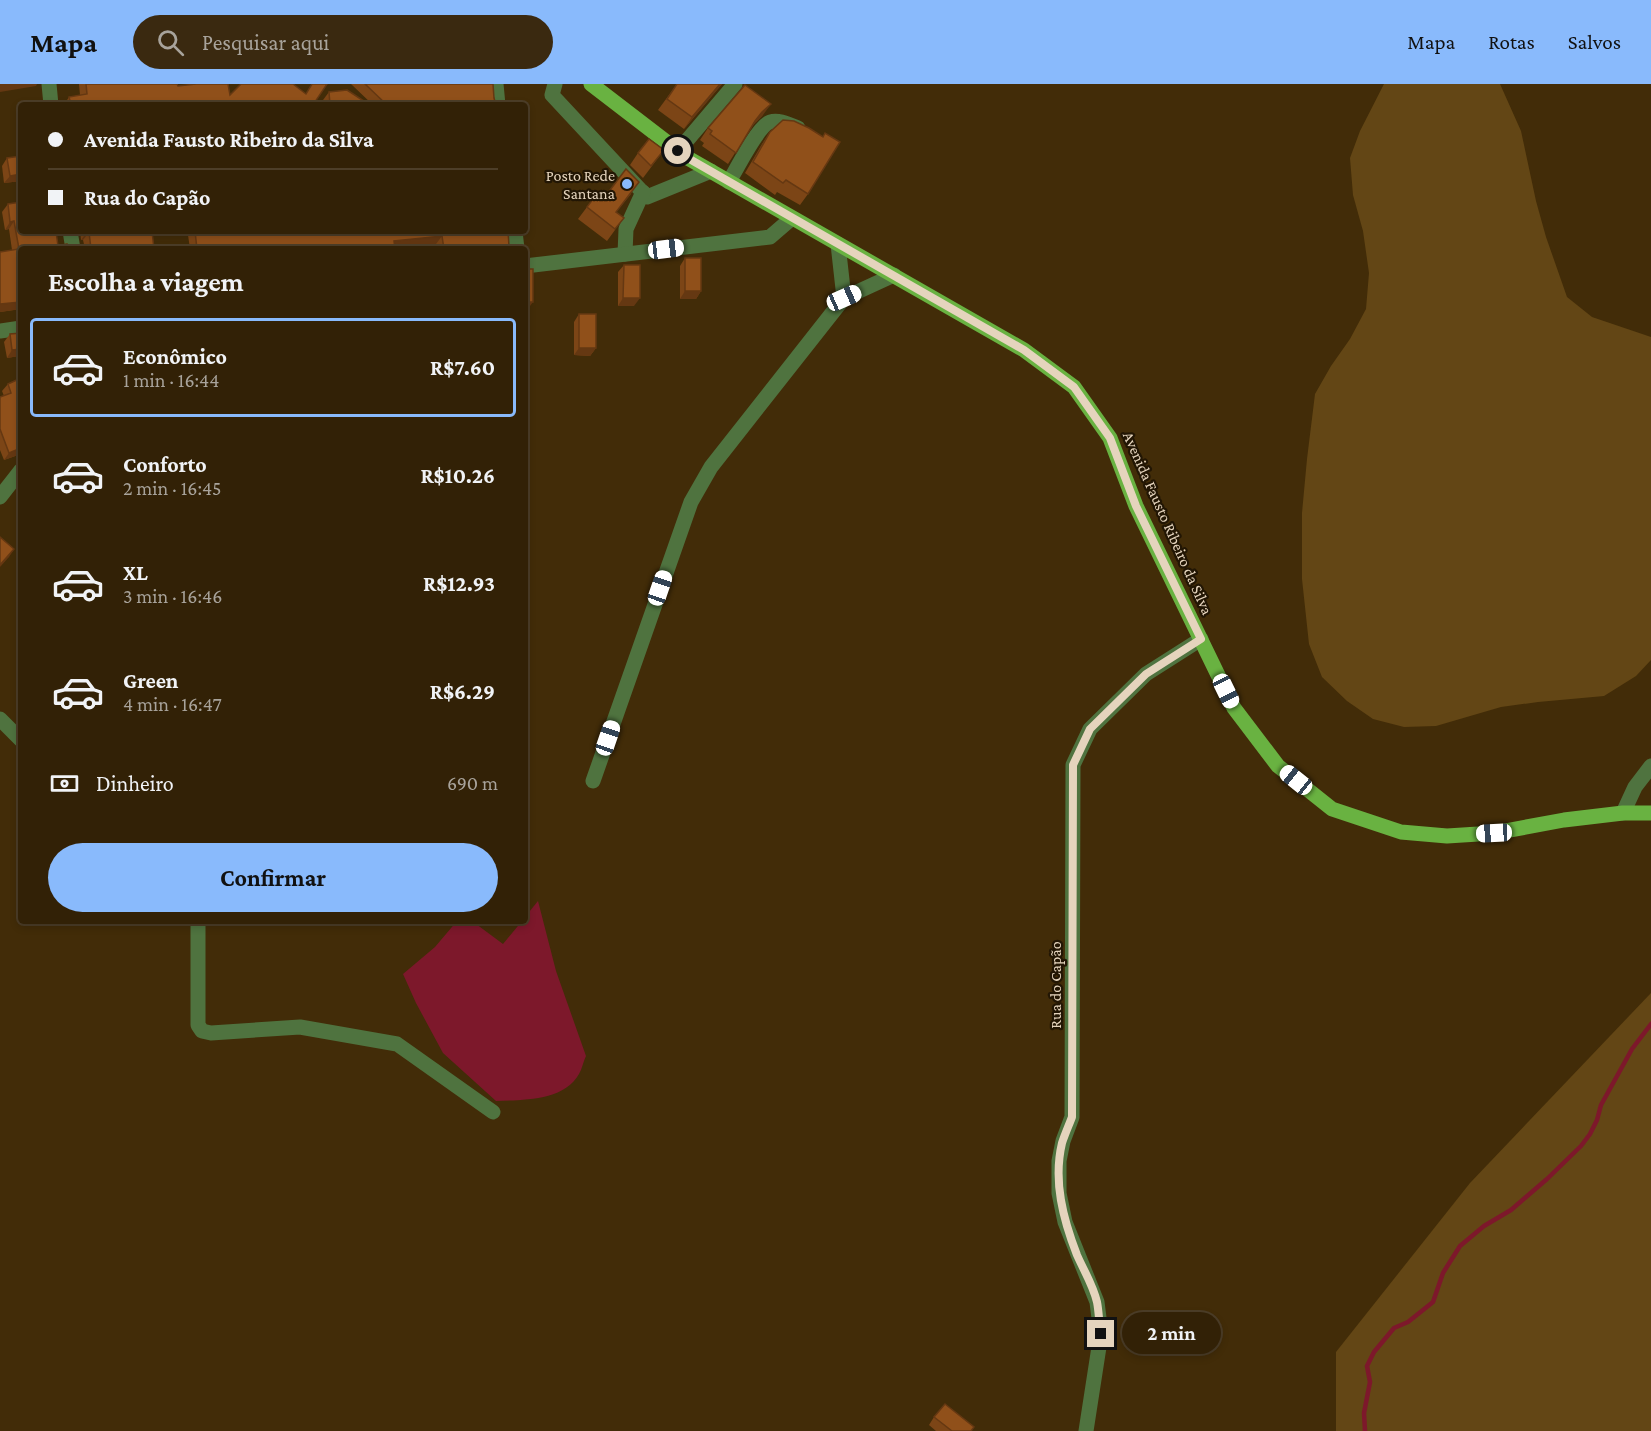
<!DOCTYPE html>
<html lang="pt">
<meta charset="utf-8">
<style>
body{margin:0;font-family:"Crimson Pro",serif;background:#3a2910;color:#f1f3f6;height:100vh;display:flex;flex-direction:column;font-size:22px;white-space:nowrap}
*{box-sizing:border-box;margin:0}
p{font-size:20px;color:#a8a39b}
.icon{flex:none;width:33px;height:33px;fill:none;stroke:currentColor;stroke-width:2;stroke-linecap:round;stroke-linejoin:round}
.map{position:relative;flex:1;overflow:hidden}
.details{position:absolute;left:18px;top:162px;width:510px;height:678px;display:flex;flex-direction:column;background:#322106;border-radius:6px;box-shadow:0 3px 9px #0003,0 0 0 2px #4d3e28}
.details>*{flex:none}
.guide{position:absolute;left:18px;top:18px;width:510px;height:132px;border-radius:6px;box-shadow:0 3px 9px #0003,0 0 0 2px #4d3e28;display:grid;align-content:center;height:132px;padding:0 30px;background:#322106}
.end{position:absolute;width:27px;height:27px;margin:-14px;border:8px solid #e5d4bd;background:#111;box-shadow:0 0 0 3px #111}
.from{border-radius:50%}
.bubble{position:absolute;height:42px;border-radius:21px;background:#322106;box-shadow:0 3px 9px #0003,0 0 0 2px #4d3e28;font-size:20px;font-weight:700;line-height:42px;text-align:center}
.car{position:absolute;width:18px;height:36px;margin:-18px -9px;border-radius:8px;box-shadow:0 0 4px 2px #0007;background:linear-gradient(#fff 24%,#345 0 40%,#fff 0 76%,#345 0 86%,#fff 0)}
.guide b{display:flex;align-items:center;gap:21px;height:57px;font-size:22px}
.guide b+b{border-top:2px solid #4d3e28}
.guide i{width:15px;height:15px;background:#f1f3f6}
ul{padding:0;list-style:none}
li{display:flex;align-items:center;gap:18px;height:99px;margin:0 12px 9px;padding:0 18px;border:3px solid transparent;border-radius:6px}
li div{flex:1}
li b{display:block;font-size:22px}
li em{font-style:normal;font-weight:700}
li.current{border-color:#89bafc}
li>.icon{width:54px;height:54px;stroke-width:1.5}
h2{padding:0 30px;font-size:27px;line-height:72px}
.pay{display:flex;align-items:center;gap:15px;height:66px;padding:0 30px;font-size:22px}
.pay p{margin-inline-start:auto}
.primary-button{display:flex;gap:12px;margin-top:auto;padding:12px 30px}
.primary-button a{flex:1;height:69px;border-radius:36px;background:#89bafc;color:#111;font-size:24px;font-weight:700;line-height:69px;text-align:center}
header{display:flex;align-items:center;gap:36px;box-sizing:border-box;height:84px;padding:0 30px;background:#89bafc;color:#111}
header strong{font-size:28px}
nav{display:flex;gap:33px;margin-inline-start:auto;font-size:21px}
.search{width:420px;height:54px;background:#3a2910;display:flex;align-items:center;gap:15px;box-sizing:border-box;padding:0 21px;border-radius:33px;color:#a8a39b;font-size:22px}
.map>svg:first-child{display:block}
.green{fill:#634615}
.water{fill:#7d182b}
.lines{fill:none;stroke-linecap:round;stroke-linejoin:round}
.stream{stroke:#7d182b;stroke-width:4.5}
.minor{stroke:#4f733f;stroke-width:15}
.major{stroke:#69b241;stroke-width:15}
.wall{fill:#7c4516}
.shaded-wall{fill:#653812}
.building{fill:#90501a;stroke:#653812;stroke-width:1.5}
.route{stroke:#e5d4bd;stroke-width:8}
.poi-dot{fill:#89bafc;stroke:#221604;stroke-width:2}
.labels{text-anchor:middle;dominant-baseline:central;stroke-width:4.5;stroke-linejoin:round;paint-order:stroke}
.poi-label{font-size:16px;fill:#e5d4bd;stroke:#221604;text-anchor:end}
.street-label{font-size:16px;fill:#e5d4bd;stroke:#221604}
</style>
<header>
<strong>Mapa</strong>
<div class="search"><svg class="icon" aria-label="search" viewBox="0 0 24 24"><circle cx="10" cy="10" r="6"/><path d="M15 15l6 6"/></svg>Pesquisar aqui</div>
<nav><a>Mapa</a><a>Rotas</a><a>Salvos</a></nav>
</header>
<div class="map">
<svg width="1651" height="1347" viewBox="0 0 1651 1347">
<rect width="100%" height="100%" fill="#422c08"/>
<g class="green">
<polygon points="1384,0 1500,0 1521,47 1536,117 1546,153 1567,213 1592,233 1651,253 1651,576 1636,592 1604,612 1538,618 1501,623 1436,642 1404,643 1373,635 1347,617 1322,593 1309,560 1302,495 1302,429 1307,375 1315,310 1331,282 1350,255 1366,225 1369,189 1363,147 1353,111 1350,74 1360,47"/>
<polygon points="1651,909 1651,1347 1336,1347 1336,1268 1470,1099"/>
</g>
<path class="water" d="M538,817L556,887L586,972C583,978 582,985 579,990C564,1017 523,1016 496,1017L443,969L416,919L403,890L435,863L457,837H472L503,860L522,837H525V833Z"/>
<g class="lines">
<polyline class="stream" points="1365,1347 1364,1329 1370,1298 1367,1282 1374,1268 1394,1244 1408,1238 1433,1218 1443,1189 1460,1162 1484,1142 1511,1126 1547,1095 1581,1062 1590,1050 1597,1036 1601,1021 1632,965 1651,940"/>
<g class="minor">
<polyline points="49,0 51,21"/>
<polyline points="496,0 498,21"/>
<polyline points="555,0 552,11 647,113 711,87"/>
<polyline points="678,67 735,0"/>
<path d="M729,98C736,86 758,42 770,38C779,35 790,41 798,44"/>
<polyline points="70,147 73,165"/>
<polyline points="515,147 517,165"/>
<polyline points="838,160 844,214"/>
<polyline points="625,170 626,145 643,108"/>
<polyline points="525,182 770,153 792,134"/>
<polyline points="0,247 21,244"/>
<polyline points="0,413 21,386"/>
<polyline points="0,635 21,656"/>
<polyline points="593,697 691,418 711,383 844,214 894,191"/>
<polyline points="1623,729 1635,703 1651,682"/>
<polyline points="198,837 198,941 202,947 211,949 300,943 397,960 493,1028"/>
<polyline points="1086,1347 1101,1250 1097,1218 1065,1138 1059,1109 1059,1077 1063,1057 1072,1033 1073,681 1090,645 1146,590 1201,555"/>
</g>
<polyline class="major" points="591,0 686,73 1024,266 1074,303 1110,354 1136,422 1234,624 1278,682 1332,725 1401,748 1447,752 1494,749 1564,736 1623,729 1651,729"/>
</g>
<g class="wall">
<polygon points="79,0 177,0 178,2 230,11 313,21 64,21 69,13 80,11"/>
<polygon points="351,0 493,0 494,14 496,21 373,21"/>
<polygon points="677,0 722,0 684,45 658,26"/>
<polygon points="329,8 370,21 323,21 323,16"/>
<polygon points="763,31 752,42 728,80 702,62 704,59 700,56 708,44"/>
<polygon points="770,48 808,110 800,121 777,108 775,111 745,89 762,60"/>
<polygon points="664,66 643,94 630,81 638,69"/>
<polygon points="7,74 21,97 4,99 2,82"/>
<polygon points="631,110 616,128 615,146 607,157 578,135 587,123 604,114"/>
<polygon points="8,120 58,162 21,225 0,228 0,168 12,166 9,145 5,146 2,128"/>
<polygon points="80,147 127,147 127,149 154,165 85,165 83,156 81,156"/>
<polygon points="191,147 508,147 507,165 437,165 436,160 395,165 190,165 188,151"/>
<polygon points="685,174 701,207 696,215 680,215 680,182"/>
<polygon points="624,181 634,222 618,222 618,188"/>
<polygon points="579,230 596,264 590,272 574,271 574,238"/>
<polygon points="21,249 21,278 19,272 7,274 4,258 10,250"/>
<polygon points="21,294 21,370 4,376 0,366 0,313 4,312 2,307 8,300"/>
<polygon points="934,1333 971,1347 936,1347 929,1341"/>
</g>
<g class="shaded-wall">
<polygon points="0,0 37,0 36,2 0,8"/>
<polygon points="720,0 722,0 684,45 692,33"/>
<polygon points="771,20 763,31 754,39 747,48 762,28"/>
<polygon points="21,90 21,97 4,99 10,92"/>
<polygon points="14,137 9,145 5,146 10,138"/>
<polygon points="87,148 89,148 83,156 81,156"/>
<polygon points="442,152 436,160 391,165 394,157"/>
<polygon points="475,161 472,165 446,165"/>
<polygon points="509,162 507,165 474,165 475,163"/>
<polygon points="685,207 701,207 696,215 680,215"/>
<polygon points="623,214 640,214 634,222 618,222"/>
<polygon points="21,218 21,225 0,228 0,220"/>
<polygon points="525,218 533,218 527,226 525,226"/>
<polygon points="579,264 596,264 590,272 574,271"/>
<polygon points="21,265 21,269 19,272 7,274 12,266"/>
<polygon points="21,364 21,370 4,376 9,369"/>
<polygon points="14,465 9,473 0,483 0,481"/>
</g>
<g class="building">
<polygon points="86,0 177,0 178,2 196,0 228,0 230,11 241,0 293,0 306,10 312,0 327,0 313,21 71,21 69,13 87,10"/>
<polygon points="365,0 493,0 494,14 496,21 387,21"/>
<polygon points="677,0 720,0 692,33 667,15"/>
<polygon points="745,1 771,20 762,28 755,37 736,69 710,50 712,47 708,44"/>
<polygon points="347,6 370,21 330,21 329,8"/>
<polygon points="783,36 794,37 809,44 823,53 825,49 840,58 808,110 786,96 783,99 753,78 770,48"/>
<polygon points="649,55 664,66 651,82 638,69"/>
<polygon points="21,72 21,90 10,92 7,74"/>
<polygon points="626,85 639,98 616,128 624,134 615,145 587,123 596,111 604,114"/>
<polygon points="21,118 21,147 56,147 58,162 67,160 68,165 21,165 21,218 0,220 0,168 19,165 14,137 10,138 8,120"/>
<polygon points="87,147 127,147 127,149 141,147 152,147 154,165 91,165 89,148 87,148"/>
<polygon points="195,147 508,147 509,162 475,163 475,161 444,165 442,152 394,157 395,165 197,165"/>
<rect x="685" y="174" width="16" height="33"/>
<polygon points="624,181 640,181 640,214 623,214"/>
<rect x="525" y="185" width="8" height="33"/>
<rect x="579" y="230" width="17" height="34"/>
<polygon points="21,249 21,265 12,266 10,250"/>
<polygon points="21,294 21,364 9,369 0,345 0,313 11,309 8,300"/>
<polygon points="0,453 14,465 0,481"/>
<polygon points="945,1320 974,1343 971,1347 952,1347 934,1333"/>
</g>
<g class="lines">
<path class="route" d="M678,67L686,73L1024,266L1074,303L1110,354L1136,422L1201,555L1146,590L1090,645L1073,681L1072,1033C1069,1041 1065,1050 1062,1059C1053,1097 1063,1135 1077,1171C1084,1187 1093,1201 1097,1218C1099,1228 1099,1240 1101,1250"/>
</g>
<circle class="poi-dot" cx="627" cy="100" r="6"/>
<g class="labels">
<g class="poi-label">
<text x="615" y="91">Posto Rede<tspan x="615" dy="18">Santana</tspan></text>
</g>
<g class="street-label">
<text transform="translate(1168 439) rotate(66)">Avenida Fausto Ribeiro da Silva</text>
<text transform="translate(1055 901) rotate(-90)">Rua do Capão</text>
</g>
</g>
</svg>
<i class="end from" style="left:678px;top:67px"></i>
<i class="end" style="left:1101px;top:1250px"></i>
<div class="bubble" style="left:1122px;top:1228px;width:99px">2 min</div>
<i class="car" style="left:666px;top:165px;rotate:83deg"></i>
<i class="car" style="left:844px;top:214px;rotate:66deg"></i>
<i class="car" style="left:660px;top:504px;rotate:19deg"></i>
<i class="car" style="left:1226px;top:607px;rotate:154deg"></i>
<i class="car" style="left:608px;top:654px;rotate:19deg"></i>
<i class="car" style="left:1296px;top:696px;rotate:309deg"></i>
<i class="car" style="left:1494px;top:749px;rotate:267deg"></i>
<div class="guide">
<b><i class="from"></i>Avenida Fausto Ribeiro da Silva</b>
<b><i></i>Rua do Capão</b>
</div>
<section class="details">
<h2>Escolha a viagem</h2>
<ul>
<li class="current"><svg class="icon" aria-label="car" viewBox="0 0 24 24"><path d="M5 17H2v-5l4-1 3-4h7l3 4 3 1v5h-3M9 17h6M6 11h13"/><circle cx="7" cy="17" r="2"/><circle cx="17" cy="17" r="2"/></svg><div><b>Econômico</b><p>1 min · 16:44</p></div><em>R$7.60</em></li>
<li><svg class="icon" aria-label="car" viewBox="0 0 24 24"><path d="M5 17H2v-5l4-1 3-4h7l3 4 3 1v5h-3M9 17h6M6 11h13"/><circle cx="7" cy="17" r="2"/><circle cx="17" cy="17" r="2"/></svg><div><b>Conforto</b><p>2 min · 16:45</p></div><em>R$10.26</em></li>
<li><svg class="icon" aria-label="car" viewBox="0 0 24 24"><path d="M5 17H2v-5l4-1 3-4h7l3 4 3 1v5h-3M9 17h6M6 11h13"/><circle cx="7" cy="17" r="2"/><circle cx="17" cy="17" r="2"/></svg><div><b>XL</b><p>3 min · 16:46</p></div><em>R$12.93</em></li>
<li><svg class="icon" aria-label="car" viewBox="0 0 24 24"><path d="M5 17H2v-5l4-1 3-4h7l3 4 3 1v5h-3M9 17h6M6 11h13"/><circle cx="7" cy="17" r="2"/><circle cx="17" cy="17" r="2"/></svg><div><b>Green</b><p>4 min · 16:47</p></div><em>R$6.29</em></li>
</ul>
<div class="pay"><svg class="icon" aria-label="cash" viewBox="0 0 24 24"><path d="M3 7h18v10H3z"/><circle cx="12" cy="12" r="2"/></svg>Dinheiro<p>690 m</p></div>
<div class="primary-button"><a>Confirmar</a></div>
</section>
</div>
